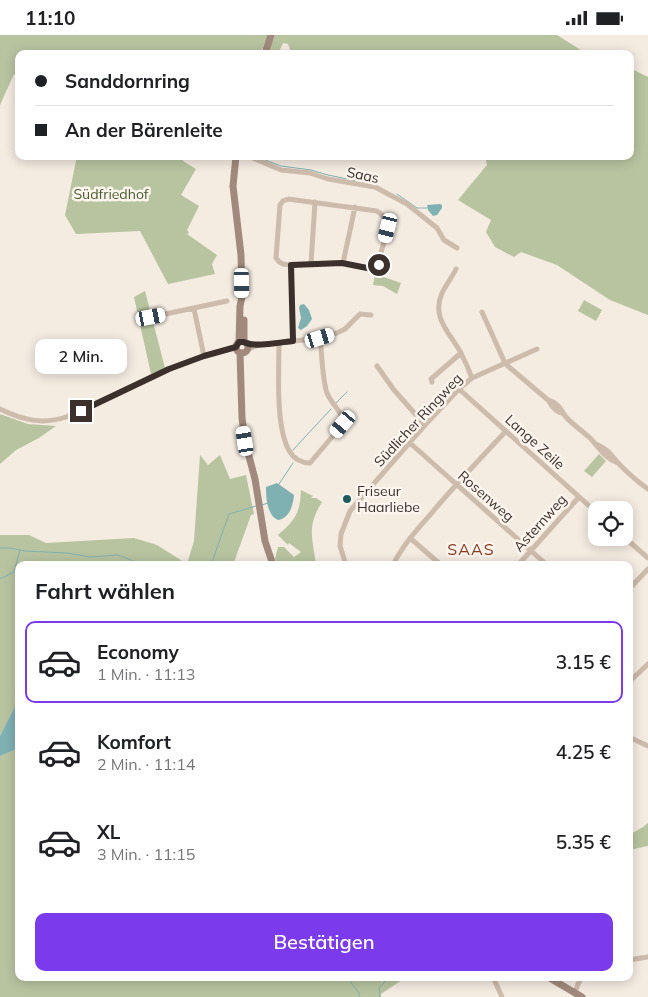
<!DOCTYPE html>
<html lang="de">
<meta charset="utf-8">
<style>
:root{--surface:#fff;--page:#f6f6f6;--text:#202124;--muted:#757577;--line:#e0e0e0;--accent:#7c3aed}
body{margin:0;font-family:Mulish,sans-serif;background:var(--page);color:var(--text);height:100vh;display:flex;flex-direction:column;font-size:19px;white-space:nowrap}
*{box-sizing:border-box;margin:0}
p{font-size:16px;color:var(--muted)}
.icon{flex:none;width:28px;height:28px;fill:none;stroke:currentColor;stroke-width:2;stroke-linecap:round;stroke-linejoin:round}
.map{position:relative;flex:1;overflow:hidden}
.details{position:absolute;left:15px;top:526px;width:618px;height:420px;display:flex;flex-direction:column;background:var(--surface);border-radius:10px;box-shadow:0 2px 12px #0003}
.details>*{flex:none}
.hud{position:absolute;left:15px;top:15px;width:619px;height:110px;border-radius:10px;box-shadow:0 2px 12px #0003;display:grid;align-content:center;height:110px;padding:0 20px;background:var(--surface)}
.controls{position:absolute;left:588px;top:466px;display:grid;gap:10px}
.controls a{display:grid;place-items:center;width:45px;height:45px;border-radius:10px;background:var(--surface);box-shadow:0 2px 12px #0003;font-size:25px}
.end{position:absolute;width:22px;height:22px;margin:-11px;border:6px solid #3b302b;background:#fff;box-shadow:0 0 0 2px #fff}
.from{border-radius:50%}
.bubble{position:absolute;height:35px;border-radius:10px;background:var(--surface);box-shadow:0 2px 12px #0003;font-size:16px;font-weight:600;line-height:35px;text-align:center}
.car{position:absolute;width:15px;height:30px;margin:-15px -8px;border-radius:6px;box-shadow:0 0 4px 1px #0007;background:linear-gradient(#fff 24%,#345 0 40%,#fff 0 76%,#345 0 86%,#fff 0)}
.hud b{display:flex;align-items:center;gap:18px;height:48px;font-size:19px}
.hud b+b{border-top:1px solid var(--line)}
.hud i{width:12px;height:12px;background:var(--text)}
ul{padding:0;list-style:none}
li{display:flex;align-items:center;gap:15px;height:82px;margin:0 10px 8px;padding:0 10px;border:2px solid transparent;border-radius:10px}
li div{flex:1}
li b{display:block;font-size:19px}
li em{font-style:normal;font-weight:600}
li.on{border-color:var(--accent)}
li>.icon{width:45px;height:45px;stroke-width:1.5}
h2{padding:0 20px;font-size:22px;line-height:60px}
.button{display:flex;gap:10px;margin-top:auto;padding:10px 20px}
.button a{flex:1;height:58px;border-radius:10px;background:var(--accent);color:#fff;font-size:20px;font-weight:600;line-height:58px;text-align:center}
.status{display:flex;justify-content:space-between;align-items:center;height:35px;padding:0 25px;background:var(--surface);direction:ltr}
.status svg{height:14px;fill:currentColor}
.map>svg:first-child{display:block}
.green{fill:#b8c4a0}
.water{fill:#7fb0b2}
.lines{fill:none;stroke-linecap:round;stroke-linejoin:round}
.stream{stroke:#7fb0b2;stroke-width:1}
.street{stroke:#cdbbac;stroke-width:5}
.secondary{stroke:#a18a7d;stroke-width:7}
.route{stroke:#3b302b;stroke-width:6}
.poi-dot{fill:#1f5a5e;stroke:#fbf5ee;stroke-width:2}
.labels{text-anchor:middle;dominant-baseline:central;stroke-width:5;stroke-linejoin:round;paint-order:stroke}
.street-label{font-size:14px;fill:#3b302b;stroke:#fbf5ee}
.park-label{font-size:14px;fill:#4a5a2e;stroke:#fbf5ee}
.poi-label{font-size:14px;fill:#3b302b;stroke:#fbf5ee;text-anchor:start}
.quarter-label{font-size:16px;letter-spacing:1px;fill:#8c3b22;stroke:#fbf5ee}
</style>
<div class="status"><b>11:10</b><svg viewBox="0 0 49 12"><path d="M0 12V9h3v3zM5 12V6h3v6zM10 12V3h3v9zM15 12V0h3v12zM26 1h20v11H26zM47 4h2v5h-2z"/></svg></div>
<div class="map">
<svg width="648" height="962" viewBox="0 0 648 962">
<rect width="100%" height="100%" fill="#f4ebe1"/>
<!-- green -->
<path class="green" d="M 0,0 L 557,0 L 587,19 L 289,19 L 290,13 L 288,9 L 283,8 L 278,19 L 269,19 L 271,10 L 262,14 L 261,19 L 19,19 L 19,44 L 14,39 L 0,70 Z
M 630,33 L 648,42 L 648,280 L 610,265 L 557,230 L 521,217 L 514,222 L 495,212 L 486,197 L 491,185 L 458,165 L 487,130 L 485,121 L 630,121 Z
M 77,121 L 185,121 L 183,126 L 196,134 L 181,160 L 199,171 L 187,195 L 189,198 L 187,199 L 217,220 L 212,229 L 215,239 L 168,249 L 140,196 L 76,199 L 65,180 Z
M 377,236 L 381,241 L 401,248 L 397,259 L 383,251 L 373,250 L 375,238 Z
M 145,256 L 165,333 L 151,339 L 134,262 Z
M 584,265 L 602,275 L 596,286 L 578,276 Z
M 0,379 L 28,389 L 56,391 L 39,403 L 16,415 L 0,429 Z
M 599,419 L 606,426 L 592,442 L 584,436 Z
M 200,420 L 208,430 L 220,420 L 230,444 L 246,440 L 254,479 L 251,480 L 233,530 L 19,530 L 19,663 L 0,701 L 0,500 L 29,500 L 46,508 L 134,503 L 157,510 L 187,529 L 194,506 Z
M 301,455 L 313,461 L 311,463 L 316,463 L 322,467 C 306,492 313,504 316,530 L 277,530 L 275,524 L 278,512 L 284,512 L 294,522 L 301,517 L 289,508 L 288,510 L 278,500 C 295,485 300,479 301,455 Z
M 19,713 L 19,942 L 405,943 L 381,959 L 381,962 L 0,962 L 0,721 Z
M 648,788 L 648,811 L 629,815 L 629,800 L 643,792 Z"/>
<!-- water -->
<path class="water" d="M 440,169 L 442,170 L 442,173 L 437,180 L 433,181 L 428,175 L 427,170 Z
M 304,269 L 309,275 L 312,284 L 307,291 L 301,295 L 298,293 L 301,283 L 299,273 L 300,270 Z
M 277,448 L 294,460 C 293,470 290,483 278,485 C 267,480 266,463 266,452 Z
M 19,663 L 19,713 L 0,721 L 0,701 Z"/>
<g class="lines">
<!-- stream -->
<path class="stream" d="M 255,121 L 281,131 L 311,135 L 328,140 L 372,149
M 397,159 L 417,173 L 421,173
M 422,173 L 427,173
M 336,368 L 347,357
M 293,415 L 331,374
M 279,449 L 293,428
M 262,470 L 268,468
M 0,513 L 10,513 L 25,516 L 67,518 L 90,522 L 118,520 L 144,530
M 211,530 L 229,479 L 256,471
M 0,544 L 14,537 L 20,515
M 347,942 L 359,958 L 360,962
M 380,962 L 379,953 L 390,942"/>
<!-- street -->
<path class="street" d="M 248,121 L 281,135 L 310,138 L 328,144 L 375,152 L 407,169 L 437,193 L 444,205 L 457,213
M 288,164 L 377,176 L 387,184 L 389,189 L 377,232 L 372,234 L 343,228 L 291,230 C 284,230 280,229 276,223 L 280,170 L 283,166 Z
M 343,228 L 355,172
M 311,229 L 315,167
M 291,230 L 293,306
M 456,234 C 452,242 446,250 442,258 C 431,283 450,298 461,318 C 465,326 469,335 472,343
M 194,274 L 204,321
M 482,277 L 505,328 L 509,332 L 548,365 C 558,368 560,373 565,381 C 572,389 581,395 589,402 C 599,412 604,423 618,428
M 145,287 L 151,282 L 227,266
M 279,308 C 279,336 275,394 290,417 C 294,424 302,428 310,428 L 343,389 C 343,375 329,368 326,355 C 322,338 322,320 320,303
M 247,309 L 259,310 L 320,303 L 337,298 L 345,294 L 360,279 L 371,280
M 248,314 L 259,310
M 377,331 L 394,355 L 425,390
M 432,347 L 431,344 L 461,318
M 459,354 L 596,477
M 549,366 C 552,373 556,377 564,379
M 0,374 C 23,385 42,390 66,382 L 169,334 L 204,321 L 236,312
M 410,408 L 547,530
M 596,409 C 611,416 610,420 620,430 C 629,439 638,447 648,454
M 624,502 L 648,523
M 410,503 L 441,530
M 346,530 L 340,511 L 341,499 L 350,476 L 425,390 L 459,354 L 472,343 L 537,314
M 393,530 C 402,511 416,496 430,480 C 454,451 480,424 506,396
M 518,530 L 579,462
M 629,554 L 648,534
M 629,647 L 648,629
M 629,702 L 648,711
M 629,925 L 648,922
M 493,942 L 502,962
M 575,958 L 578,949 L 582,942"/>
<!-- secondary -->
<path class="secondary" d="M 265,19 L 271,0
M 236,121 L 233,151 L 241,220 L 242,262 L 240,271 L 239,307
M 244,285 L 244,307
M236 312a6 6 0 1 1 12 0a6 6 0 1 1-12 0Z
M 240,318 L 242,383 L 245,406 L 255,444 L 265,506 L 273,530
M 548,942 L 582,962"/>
</g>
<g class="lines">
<!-- route -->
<path class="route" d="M 81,376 L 169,334 L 204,321 L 236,312 L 239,307 L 244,307 C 252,313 282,307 293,306 L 291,230 L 342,228 L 372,234 L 379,230"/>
</g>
<!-- markers -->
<circle class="poi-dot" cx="347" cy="464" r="5"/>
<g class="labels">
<!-- street labels -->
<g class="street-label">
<text transform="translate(363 140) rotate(12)">Saas</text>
<text transform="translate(418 385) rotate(-47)">Südlicher Ringweg</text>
<text transform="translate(535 407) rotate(42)">Lange Zeile</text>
<text transform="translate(486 461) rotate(41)">Rosenweg</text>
<text transform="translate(540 488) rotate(-48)">Asternweg</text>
</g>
<!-- park labels -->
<g class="park-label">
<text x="111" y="159">Südfriedhof</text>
</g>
<!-- poi labels -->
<g class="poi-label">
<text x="357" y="456">Friseur<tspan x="357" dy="16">Haarliebe</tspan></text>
</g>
<!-- quarter labels -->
<g class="quarter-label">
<text x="471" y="514">SAAS</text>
</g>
</g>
</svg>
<div class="controls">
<a><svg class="icon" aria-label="locate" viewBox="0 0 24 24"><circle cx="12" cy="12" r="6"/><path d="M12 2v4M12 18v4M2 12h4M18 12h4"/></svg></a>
</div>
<i class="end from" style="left:379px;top:230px"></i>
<i class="end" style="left:81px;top:376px"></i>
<div class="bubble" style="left:35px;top:304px;width:92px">2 Min.</div>
<i class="car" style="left:388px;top:193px;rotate:194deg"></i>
<i class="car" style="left:242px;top:248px;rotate:179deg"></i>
<i class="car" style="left:151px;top:282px;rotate:79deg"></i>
<i class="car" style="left:320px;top:303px;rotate:73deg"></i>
<i class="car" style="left:343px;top:389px;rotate:220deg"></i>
<i class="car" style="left:245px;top:406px;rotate:351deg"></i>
<div class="hud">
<b><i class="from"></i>Sanddornring</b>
<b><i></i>An der Bärenleite</b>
</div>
<section class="details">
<h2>Fahrt wählen</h2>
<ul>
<li class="on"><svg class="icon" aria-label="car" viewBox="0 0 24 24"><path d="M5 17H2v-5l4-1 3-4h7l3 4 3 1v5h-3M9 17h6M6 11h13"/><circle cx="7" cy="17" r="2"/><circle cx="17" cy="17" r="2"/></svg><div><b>Economy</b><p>1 Min. · 11:13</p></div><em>3.15 €</em></li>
<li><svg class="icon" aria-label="car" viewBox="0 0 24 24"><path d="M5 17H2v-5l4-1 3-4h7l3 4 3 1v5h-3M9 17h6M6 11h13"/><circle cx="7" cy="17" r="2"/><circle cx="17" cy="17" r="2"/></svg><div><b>Komfort</b><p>2 Min. · 11:14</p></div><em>4.25 €</em></li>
<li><svg class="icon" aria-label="car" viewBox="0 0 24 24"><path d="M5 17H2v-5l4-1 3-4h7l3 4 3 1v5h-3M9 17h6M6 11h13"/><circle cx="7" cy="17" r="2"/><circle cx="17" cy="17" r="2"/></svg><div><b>XL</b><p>3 Min. · 11:15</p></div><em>5.35 €</em></li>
</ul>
<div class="button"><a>Bestätigen</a></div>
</section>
</div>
